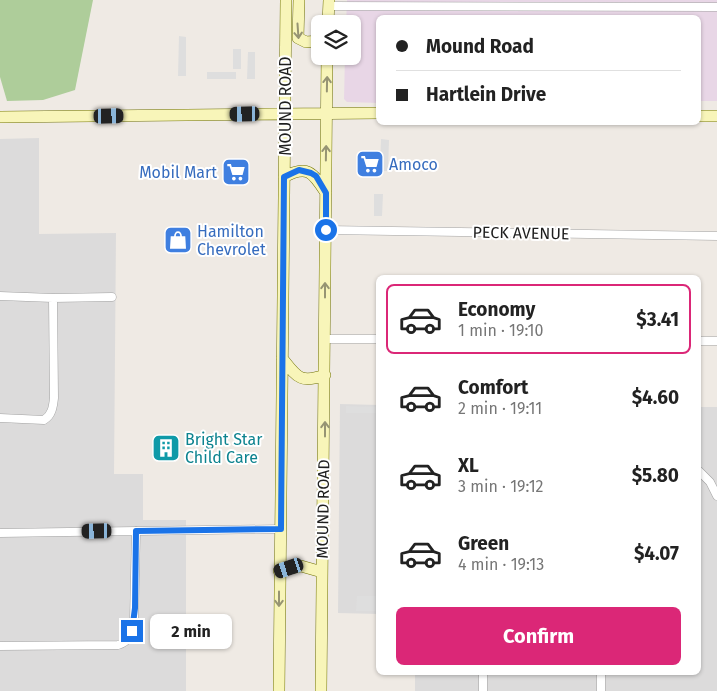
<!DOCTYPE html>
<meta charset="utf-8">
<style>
:root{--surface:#fff;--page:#f6f6f6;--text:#222;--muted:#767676;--line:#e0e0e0;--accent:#db2777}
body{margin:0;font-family:"Fira Sans",sans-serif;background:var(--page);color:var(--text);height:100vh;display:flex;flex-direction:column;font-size:19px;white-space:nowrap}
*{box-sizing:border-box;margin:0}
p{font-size:16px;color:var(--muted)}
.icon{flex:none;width:28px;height:28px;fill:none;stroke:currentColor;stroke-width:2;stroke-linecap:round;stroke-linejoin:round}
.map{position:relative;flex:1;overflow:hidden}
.details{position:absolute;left:376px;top:275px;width:325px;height:400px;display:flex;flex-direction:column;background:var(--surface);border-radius:8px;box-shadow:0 1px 4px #0004}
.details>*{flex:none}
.hud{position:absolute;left:376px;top:15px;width:325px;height:110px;border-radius:8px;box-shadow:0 1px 4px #0004;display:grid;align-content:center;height:110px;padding:0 20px;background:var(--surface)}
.tools{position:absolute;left:311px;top:15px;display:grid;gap:10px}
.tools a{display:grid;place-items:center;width:50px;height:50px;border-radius:8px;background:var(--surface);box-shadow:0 1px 4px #0004;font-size:25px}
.end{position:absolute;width:22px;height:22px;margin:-11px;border:6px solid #1a73e8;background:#fff;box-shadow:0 0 0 2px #fff}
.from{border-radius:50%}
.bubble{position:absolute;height:35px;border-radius:8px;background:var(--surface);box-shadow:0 1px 4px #0004;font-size:16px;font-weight:700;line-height:35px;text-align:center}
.car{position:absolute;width:15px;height:30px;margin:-15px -8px;border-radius:6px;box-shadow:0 0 4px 1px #0007;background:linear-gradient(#222 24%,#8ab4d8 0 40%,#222 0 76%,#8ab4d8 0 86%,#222 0)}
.hud b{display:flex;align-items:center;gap:18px;height:48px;font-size:19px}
.hud b+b{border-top:1px solid var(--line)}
.hud i{width:12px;height:12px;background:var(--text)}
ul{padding:9px 0 0;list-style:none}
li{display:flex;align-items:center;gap:15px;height:70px;margin:0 10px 8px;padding:0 10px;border:2px solid transparent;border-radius:8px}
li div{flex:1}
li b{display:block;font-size:19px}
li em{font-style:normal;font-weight:700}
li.current{border-color:var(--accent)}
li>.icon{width:45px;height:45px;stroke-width:1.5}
.primary-button{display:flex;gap:10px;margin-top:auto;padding:10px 20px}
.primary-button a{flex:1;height:58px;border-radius:8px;background:var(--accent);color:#fff;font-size:20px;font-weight:700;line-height:58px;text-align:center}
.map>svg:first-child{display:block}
.residential{fill:#dcdbdb}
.industrial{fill:#e8d6e6}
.forest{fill:#aecd9a}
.parking{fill:#dedede}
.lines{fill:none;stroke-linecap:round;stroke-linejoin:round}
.street-casing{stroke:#a2a2a2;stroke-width:9}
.secondary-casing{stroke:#717308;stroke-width:12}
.street{stroke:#fff;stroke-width:8}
.secondary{stroke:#f8f5b9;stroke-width:11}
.oneway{stroke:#969473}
.route{stroke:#1a73e8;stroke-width:6}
.labels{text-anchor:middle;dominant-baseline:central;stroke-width:4;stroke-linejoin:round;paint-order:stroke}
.street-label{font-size:16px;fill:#1e1e1e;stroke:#fff}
.shop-label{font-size:16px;fill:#366cbe;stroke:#fff;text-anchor:start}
.culture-label{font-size:16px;fill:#0d838f;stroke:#fff;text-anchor:start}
</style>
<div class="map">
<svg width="717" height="691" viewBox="0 0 717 691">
<rect width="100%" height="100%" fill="#efeae4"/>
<!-- residential -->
<path class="residential" d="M 39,138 L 39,234 L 116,233 L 114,474 L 143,474 L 143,520 L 186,520 L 186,691 L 0,691 L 0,139 Z
M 340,404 L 379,405 L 379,614 L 338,613 Z
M 699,407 L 717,407 L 717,691 L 415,691 L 415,673 L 699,672 Z"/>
<!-- industrial -->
<path class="industrial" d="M 347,0 L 717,0 L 717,101 L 699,101 L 699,18 L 379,18 L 379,103 L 347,102 L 344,99 L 345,56 L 352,56 L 352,24 L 346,24 Z"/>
<!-- forest -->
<path class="forest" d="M 0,0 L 93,0 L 75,90 L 43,100 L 7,101 L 0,77 Z"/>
<!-- parking -->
<path class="parking" d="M 179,36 L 186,37 L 186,76 L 178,76 Z
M 233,49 L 241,49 L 241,69 L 233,69 Z
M 248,52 L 255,52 L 255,79 L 247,79 Z
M 207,72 L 236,72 L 236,79 L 207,79 Z
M 381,139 L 389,140 L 388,171 L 380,171 Z
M 374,194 L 383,194 L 382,216 L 374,216 Z
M 346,406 L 379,407 L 379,413 L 346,413 Z
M 357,596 L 379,596 L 379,611 L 356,611 Z"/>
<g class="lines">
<defs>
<path id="street" d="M 329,6 L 717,7
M 326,230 L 717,236
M 0,296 L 53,298 L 112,297
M 325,339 L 379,339
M 699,341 L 717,341
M 0,418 L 44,420 C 52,415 53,407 54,398 L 53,298
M 699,471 L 710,482 L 717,496
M 0,533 L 281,529
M 0,646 L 118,645 C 130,642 132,632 134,621 L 136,531
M 483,691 L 483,672
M 601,691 L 601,672"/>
<path id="secondary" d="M 299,0 L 298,38 L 306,42 L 320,41
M 328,24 L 329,0
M 699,116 L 717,116
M 0,117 L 379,113
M 284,177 C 308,164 313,173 326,193
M 282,358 C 297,377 300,384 325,375
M 279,571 L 301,566 L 322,572
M 279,691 L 286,0
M 321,691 L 327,56"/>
</defs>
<!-- street casing -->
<use href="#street" class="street-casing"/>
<!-- secondary casing -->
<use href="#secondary" class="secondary-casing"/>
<!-- street -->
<use href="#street" class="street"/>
<!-- secondary -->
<use href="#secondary" class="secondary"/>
</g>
<!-- one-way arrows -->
<defs><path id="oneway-shaft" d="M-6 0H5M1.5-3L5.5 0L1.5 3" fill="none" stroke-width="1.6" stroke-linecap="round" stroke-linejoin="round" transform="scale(1.25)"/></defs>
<g class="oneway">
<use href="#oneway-shaft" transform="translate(298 31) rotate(86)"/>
<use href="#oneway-shaft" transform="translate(327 84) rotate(-89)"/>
<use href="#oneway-shaft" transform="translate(326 153) rotate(-89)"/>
<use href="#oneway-shaft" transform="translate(325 290) rotate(-90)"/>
<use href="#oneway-shaft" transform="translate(325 429) rotate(-90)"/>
<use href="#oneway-shaft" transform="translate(279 599) rotate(90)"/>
</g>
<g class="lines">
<!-- route -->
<path class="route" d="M 132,631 L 135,608 L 136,531 L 281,529 L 284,177 L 299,170 L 311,173 L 316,176 L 326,193 L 326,230"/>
</g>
<!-- icons -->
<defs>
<symbol id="supermarket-square" viewBox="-11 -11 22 22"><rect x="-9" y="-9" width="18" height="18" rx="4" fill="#3f7fe0" stroke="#fff"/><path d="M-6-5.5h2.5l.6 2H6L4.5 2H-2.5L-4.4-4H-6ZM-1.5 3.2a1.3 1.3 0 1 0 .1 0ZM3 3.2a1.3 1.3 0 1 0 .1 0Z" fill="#fff"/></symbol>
<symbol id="shop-square" viewBox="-11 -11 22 22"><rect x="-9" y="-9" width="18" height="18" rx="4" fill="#3f7fe0" stroke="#fff"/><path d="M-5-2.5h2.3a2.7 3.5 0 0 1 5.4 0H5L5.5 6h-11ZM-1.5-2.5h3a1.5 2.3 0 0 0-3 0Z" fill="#fff"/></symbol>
<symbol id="building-square" viewBox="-11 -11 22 22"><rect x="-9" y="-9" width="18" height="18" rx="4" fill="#0f9aa8" stroke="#fff"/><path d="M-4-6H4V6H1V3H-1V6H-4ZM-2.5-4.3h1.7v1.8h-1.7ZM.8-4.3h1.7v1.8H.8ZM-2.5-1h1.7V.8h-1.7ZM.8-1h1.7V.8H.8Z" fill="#fff"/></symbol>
</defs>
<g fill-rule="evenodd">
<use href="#supermarket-square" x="354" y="148" width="32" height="32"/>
<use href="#supermarket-square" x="220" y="156" width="32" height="32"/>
<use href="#shop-square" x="162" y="224" width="32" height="32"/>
<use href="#building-square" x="150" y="432" width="32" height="32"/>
</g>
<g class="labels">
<!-- street labels -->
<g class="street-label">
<text transform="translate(285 106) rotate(-90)">MOUND ROAD</text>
<text transform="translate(521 233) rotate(1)">PECK AVENUE</text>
<text transform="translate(323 509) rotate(-89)">MOUND ROAD</text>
</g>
<!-- shop labels -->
<g class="shop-label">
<text x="389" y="164">Amoco</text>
<text x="217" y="172" text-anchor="end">Mobil Mart</text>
<text x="197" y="231">Hamilton<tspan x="197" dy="18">Chevrolet</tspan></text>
</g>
<!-- culture labels -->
<g class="culture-label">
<text x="185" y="439">Bright Star<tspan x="185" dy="18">Child Care</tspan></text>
</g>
</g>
</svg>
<div class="tools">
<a><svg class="icon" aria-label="layers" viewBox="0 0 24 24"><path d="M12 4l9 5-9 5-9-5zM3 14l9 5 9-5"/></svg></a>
</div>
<i class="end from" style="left:326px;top:230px"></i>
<i class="end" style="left:132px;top:631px"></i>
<div class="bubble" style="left:150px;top:614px;width:82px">2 min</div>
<i class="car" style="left:245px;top:114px;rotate:269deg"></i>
<i class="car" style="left:109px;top:116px;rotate:89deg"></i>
<i class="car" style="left:97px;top:531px;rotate:269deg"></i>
<i class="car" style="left:289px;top:568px;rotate:252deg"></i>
<div class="hud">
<b><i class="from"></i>Mound Road</b>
<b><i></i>Hartlein Drive</b>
</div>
<section class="details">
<ul>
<li class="current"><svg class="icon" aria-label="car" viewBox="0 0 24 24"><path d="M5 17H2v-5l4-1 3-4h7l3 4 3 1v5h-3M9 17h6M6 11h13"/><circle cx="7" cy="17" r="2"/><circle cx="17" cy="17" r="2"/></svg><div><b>Economy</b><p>1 min · 19:10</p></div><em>$3.41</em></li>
<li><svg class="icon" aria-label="car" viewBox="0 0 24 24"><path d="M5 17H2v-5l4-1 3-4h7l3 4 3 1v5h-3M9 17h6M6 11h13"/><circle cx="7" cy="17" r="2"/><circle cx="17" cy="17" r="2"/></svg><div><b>Comfort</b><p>2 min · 19:11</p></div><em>$4.60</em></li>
<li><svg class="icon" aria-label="car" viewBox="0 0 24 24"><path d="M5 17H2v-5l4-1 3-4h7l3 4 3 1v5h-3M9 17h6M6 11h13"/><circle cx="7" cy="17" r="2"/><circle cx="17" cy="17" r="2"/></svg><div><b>XL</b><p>3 min · 19:12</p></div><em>$5.80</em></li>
<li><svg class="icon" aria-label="car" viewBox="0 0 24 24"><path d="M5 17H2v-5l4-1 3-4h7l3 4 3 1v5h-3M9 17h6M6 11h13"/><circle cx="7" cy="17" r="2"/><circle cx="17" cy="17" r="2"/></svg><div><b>Green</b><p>4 min · 19:13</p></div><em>$4.07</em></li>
</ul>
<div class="primary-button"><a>Confirm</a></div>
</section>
</div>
